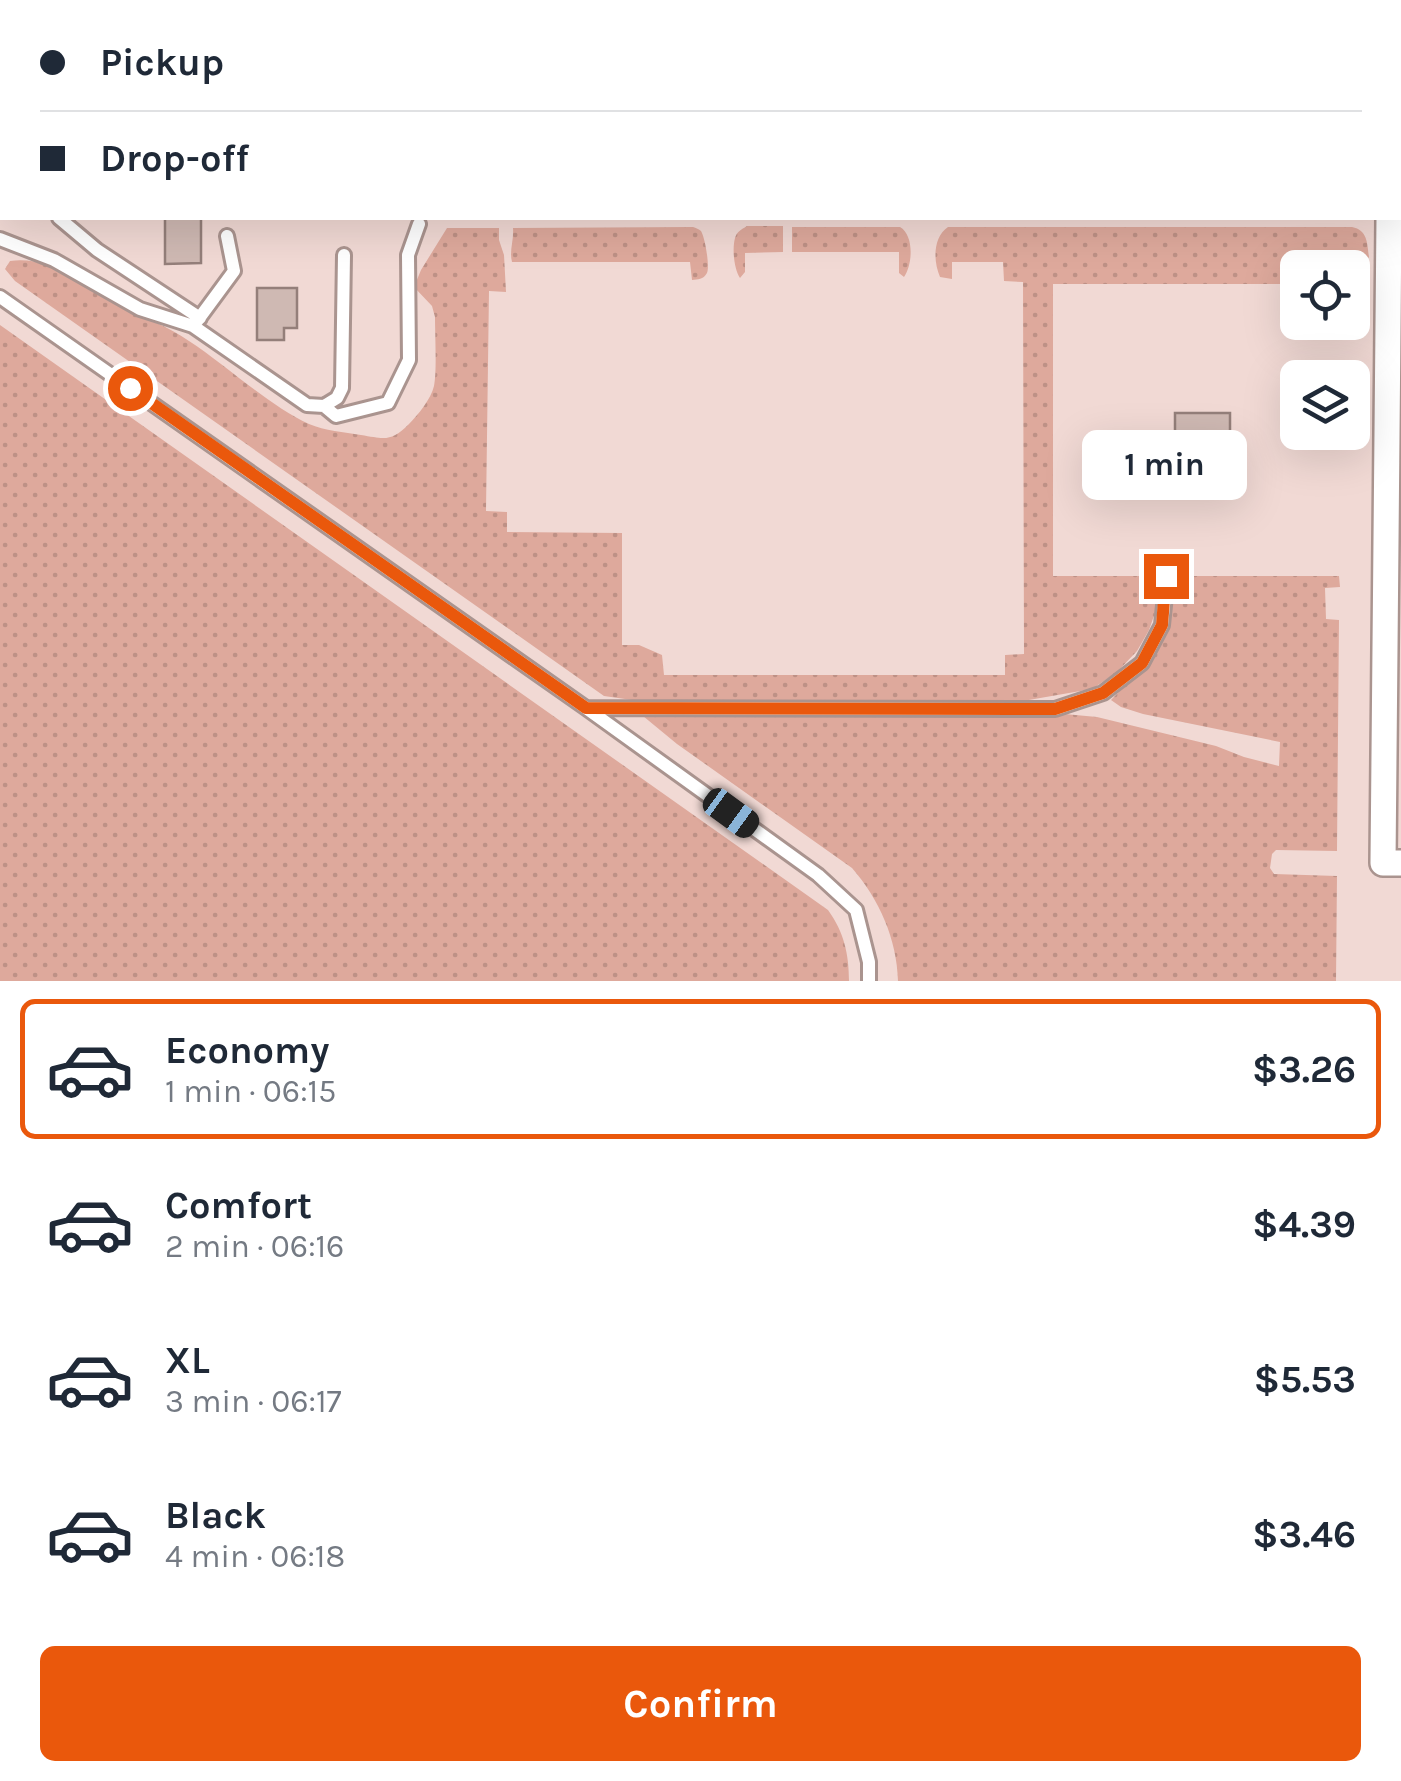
<!DOCTYPE html>
<meta charset="utf-8">
<style>
:root{--surface:#fff;--page:#f2f2f3;--text:#1f2937;--muted:#747a83;--line:#e0e1e3;--accent:#ea580c}
body{margin:0;font-family:Karla,sans-serif;background:var(--page);color:var(--text);height:100vh;display:flex;flex-direction:column;font-size:38px;white-space:nowrap}
*{box-sizing:border-box;margin:0}
p{font-size:32px;color:var(--muted)}
.icon{flex:none;width:55px;height:55px;fill:none;stroke:currentColor;stroke-width:2;stroke-linecap:round;stroke-linejoin:round}
.map{position:relative;height:981px;overflow:hidden}
.sheet{display:flex;flex-direction:column;background:var(--surface);flex:1}
.sheet>*{flex:none}
.guide{position:absolute;left:0px;top:0px;width:1402px;height:220px;box-shadow:0 10px 40px #0002;display:grid;align-content:center;height:220px;padding:0 40px;background:var(--surface)}
.controls{position:absolute;left:1280px;top:250px;display:grid;gap:20px}
.controls a{display:grid;place-items:center;width:90px;height:90px;border-radius:15px;background:var(--surface);box-shadow:0 10px 40px #0002;font-size:50px}
.end{position:absolute;width:45px;height:45px;margin:-22px;border:12px solid #ea580c;background:#fff;box-shadow:0 0 0 5px #fff}
.from{border-radius:50%}
.bubble{position:absolute;height:70px;border-radius:15px;background:var(--surface);box-shadow:0 10px 40px #0002;font-size:32px;font-weight:700;line-height:70px;text-align:center}
.car{position:absolute;width:30px;height:60px;margin:-30px -15px;border-radius:12px;box-shadow:0 0 8px 2px #0007;background:linear-gradient(#222 24%,#8ab4d8 0 40%,#222 0 76%,#8ab4d8 0 86%,#222 0)}
.guide b{display:flex;align-items:center;gap:35px;height:95px;font-size:38px}
.guide b+b{border-top:2px solid var(--line)}
.guide i{width:25px;height:25px;background:var(--text)}
ul{padding:18px 0 0;list-style:none}
li{display:flex;align-items:center;gap:30px;height:140px;margin:0 20px 15px;padding:0 20px;border:5px solid transparent;border-radius:15px}
li div{flex:1}
li b{display:block;font-size:38px}
li em{font-style:normal;font-weight:700}
li.on{border-color:var(--accent)}
li>.icon{width:90px;height:90px;stroke-width:1.5}
.primary-button{display:flex;gap:20px;margin-top:auto;padding:20px 40px}
.primary-button a{flex:1;height:115px;border-radius:15px;background:var(--accent);color:#fff;font-size:40px;font-weight:700;line-height:115px;text-align:center}
.map>svg:first-child{display:block}
.green{fill:url(#green-dots)}
.building{fill:#cfb9b3;stroke:#947f7a;stroke-width:2.5}
.lines{fill:none;stroke-linecap:round;stroke-linejoin:round}
.lane-casing{stroke:#aa948f;stroke-width:18}
.street-casing{stroke:#aa948f;stroke-width:30}
.lane{stroke:#fff;stroke-width:12}
.street{stroke:#fff;stroke-width:25}
.route{stroke:#ea580c;stroke-width:12}
</style>
<div class="map">
<svg width="1401" height="981" viewBox="0 0 1401 981">
<defs>
<pattern id="green-dots" width="8" height="8" patternUnits="userSpaceOnUse" patternTransform="scale(2.5)"><rect width="8" height="8" fill="#dea99c"/><path d="M2 2h.1M6 6h.1" fill="none" stroke="#be9186" stroke-width="1.8" stroke-linecap="round"/></pattern>
</defs>
<rect width="100%" height="100%" fill="#f1d9d4"/>
<!-- green -->
<path class="green" d="M 747,226 L 783,226 L 783,252 L 745,253 L 745,272 L 740,278 C 734,269 732,249 735,238 C 737,231 741,230 747,226 Z
M 693,227 C 696,228 699,229 701,231 C 705,237 710,267 707,273 C 703,280 698,279 692,280 L 690,262 L 512,262 C 509,251 514,241 513,228 Z
M 792,227 L 900,227 C 914,235 913,264 904,277 L 899,273 L 899,252 L 792,252 Z
M 948,227 L 1352,227 C 1368,230 1367,244 1369,257 L 1359,270 L 1353,271 L 1352,268 L 1298,268 L 1297,284 L 1053,284 L 1053,576 L 1159,576 L 1157,607 L 1149,630 L 1137,651 L 1117,672 L 1092,689 L 1023,701 L 639,701 L 604,696 L 15,281 L 5,269 L 10,261 C 52,255 86,288 121,306 C 144,318 168,326 189,341 C 226,365 269,406 309,424 C 325,431 344,432 361,435 C 385,439 391,442 409,424 C 418,415 431,399 434,386 C 437,371 435,334 435,317 L 432,306 L 414,287 L 421,270 L 447,228 L 499,228 L 499,240 L 504,255 L 506,292 L 489,291 L 486,511 L 507,512 L 507,532 L 622,533 L 622,645 L 639,645 L 662,655 L 664,675 L 1005,675 L 1005,655 L 1024,654 L 1023,282 L 1004,281 L 1003,262 L 952,262 L 952,279 L 940,277 C 933,261 933,237 948,227 Z
M 0,325 L 828,910 C 844,932 849,954 849,981 L 0,981 Z
M 1175,576 L 1339,576 L 1340,587 L 1325,588 L 1326,619 L 1339,620 L 1337,851 L 1276,850 L 1272,854 L 1270,868 L 1274,874 L 1337,876 L 1336,981 L 898,981 C 897,939 879,899 852,868 L 677,744 L 643,716 L 652,712 L 1043,712 L 1097,717 L 1216,746 L 1244,757 L 1279,766 L 1280,742 L 1143,714 L 1121,707 L 1111,700 L 1133,677 L 1167,624 Z"/>
<!-- building -->
<path class="building" d="M 495,0 L 840,0 L 838,2 L 498,2 Z
M 1155,0 L 1336,0 L 1336,2 L 1142,2 Z
M 165,218 L 201,218 L 201,263 L 165,264 Z
M 257,288 L 297,288 L 297,328 L 284,328 L 284,340 L 257,340 Z
M 1175,413 L 1230,413 L 1230,447 L 1175,447 Z"/>
<g class="lines">
<defs>
<path id="lane" d="M 991,0 L 994,2
M 917,2 L 920,0
M 0,15 L 2,19
M 0,101 L 2,98
M 0,194 L 2,194
M 59,218 L 97,250 L 200,318
M 0,239 L 54,260 L 140,309 L 193,326 L 307,405 L 324,406 L 337,398 L 342,388 L 344,255
M 0,297 L 586,708 L 818,875 L 856,910 L 869,962 L 869,981
M 195,324 L 234,271 L 227,236
M 324,406 L 336,416 L 388,403 L 409,360 L 408,255 L 419,224
M 586,708 L 1055,709 L 1103,693 L 1142,663 L 1162,625 L 1167,576"/>
<path id="street" d="M 1391,0 L 1391,2
M 1400,91 L 1401,91
M 1389,218 L 1383,863 L 1401,863"/>
</defs>
<!-- lane casing -->
<use href="#lane" class="lane-casing"/>
<!-- street casing -->
<use href="#street" class="street-casing"/>
<!-- lane -->
<use href="#lane" class="lane"/>
<!-- street -->
<use href="#street" class="street"/>
</g>
<g class="lines">
<!-- route -->
<path class="route" d="M 130,388 L 586,708 L 1055,709 L 1103,693 L 1142,663 L 1162,625 L 1166,576"/>
</g>
</svg>
<div class="controls">
<a><svg class="icon" aria-label="locate" viewBox="0 0 24 24"><circle cx="12" cy="12" r="6"/><path d="M12 2v4M12 18v4M2 12h4M18 12h4"/></svg></a>
<a><svg class="icon" aria-label="layers" viewBox="0 0 24 24"><path d="M12 4l9 5-9 5-9-5zM3 14l9 5 9-5"/></svg></a>
</div>
<i class="end from" style="left:130px;top:388px"></i>
<i class="end" style="left:1166px;top:576px"></i>
<div class="bubble" style="left:1082px;top:430px;width:165px">1 min</div>
<i class="car" style="left:731px;top:813px;rotate:126deg"></i>
<div class="guide">
<b><i class="from"></i>Pickup</b>
<b><i></i>Drop-off</b>
</div>
</div>
<section class="sheet">
<ul>
<li class="on"><svg class="icon" aria-label="car" viewBox="0 0 24 24"><path d="M5 17H2v-5l4-1 3-4h7l3 4 3 1v5h-3M9 17h6M6 11h13"/><circle cx="7" cy="17" r="2"/><circle cx="17" cy="17" r="2"/></svg><div><b>Economy</b><p>1 min · 06:15</p></div><em>$3.26</em></li>
<li><svg class="icon" aria-label="car" viewBox="0 0 24 24"><path d="M5 17H2v-5l4-1 3-4h7l3 4 3 1v5h-3M9 17h6M6 11h13"/><circle cx="7" cy="17" r="2"/><circle cx="17" cy="17" r="2"/></svg><div><b>Comfort</b><p>2 min · 06:16</p></div><em>$4.39</em></li>
<li><svg class="icon" aria-label="car" viewBox="0 0 24 24"><path d="M5 17H2v-5l4-1 3-4h7l3 4 3 1v5h-3M9 17h6M6 11h13"/><circle cx="7" cy="17" r="2"/><circle cx="17" cy="17" r="2"/></svg><div><b>XL</b><p>3 min · 06:17</p></div><em>$5.53</em></li>
<li><svg class="icon" aria-label="car" viewBox="0 0 24 24"><path d="M5 17H2v-5l4-1 3-4h7l3 4 3 1v5h-3M9 17h6M6 11h13"/><circle cx="7" cy="17" r="2"/><circle cx="17" cy="17" r="2"/></svg><div><b>Black</b><p>4 min · 06:18</p></div><em>$3.46</em></li>
</ul>
<div class="primary-button"><a>Confirm</a></div>
</section>
